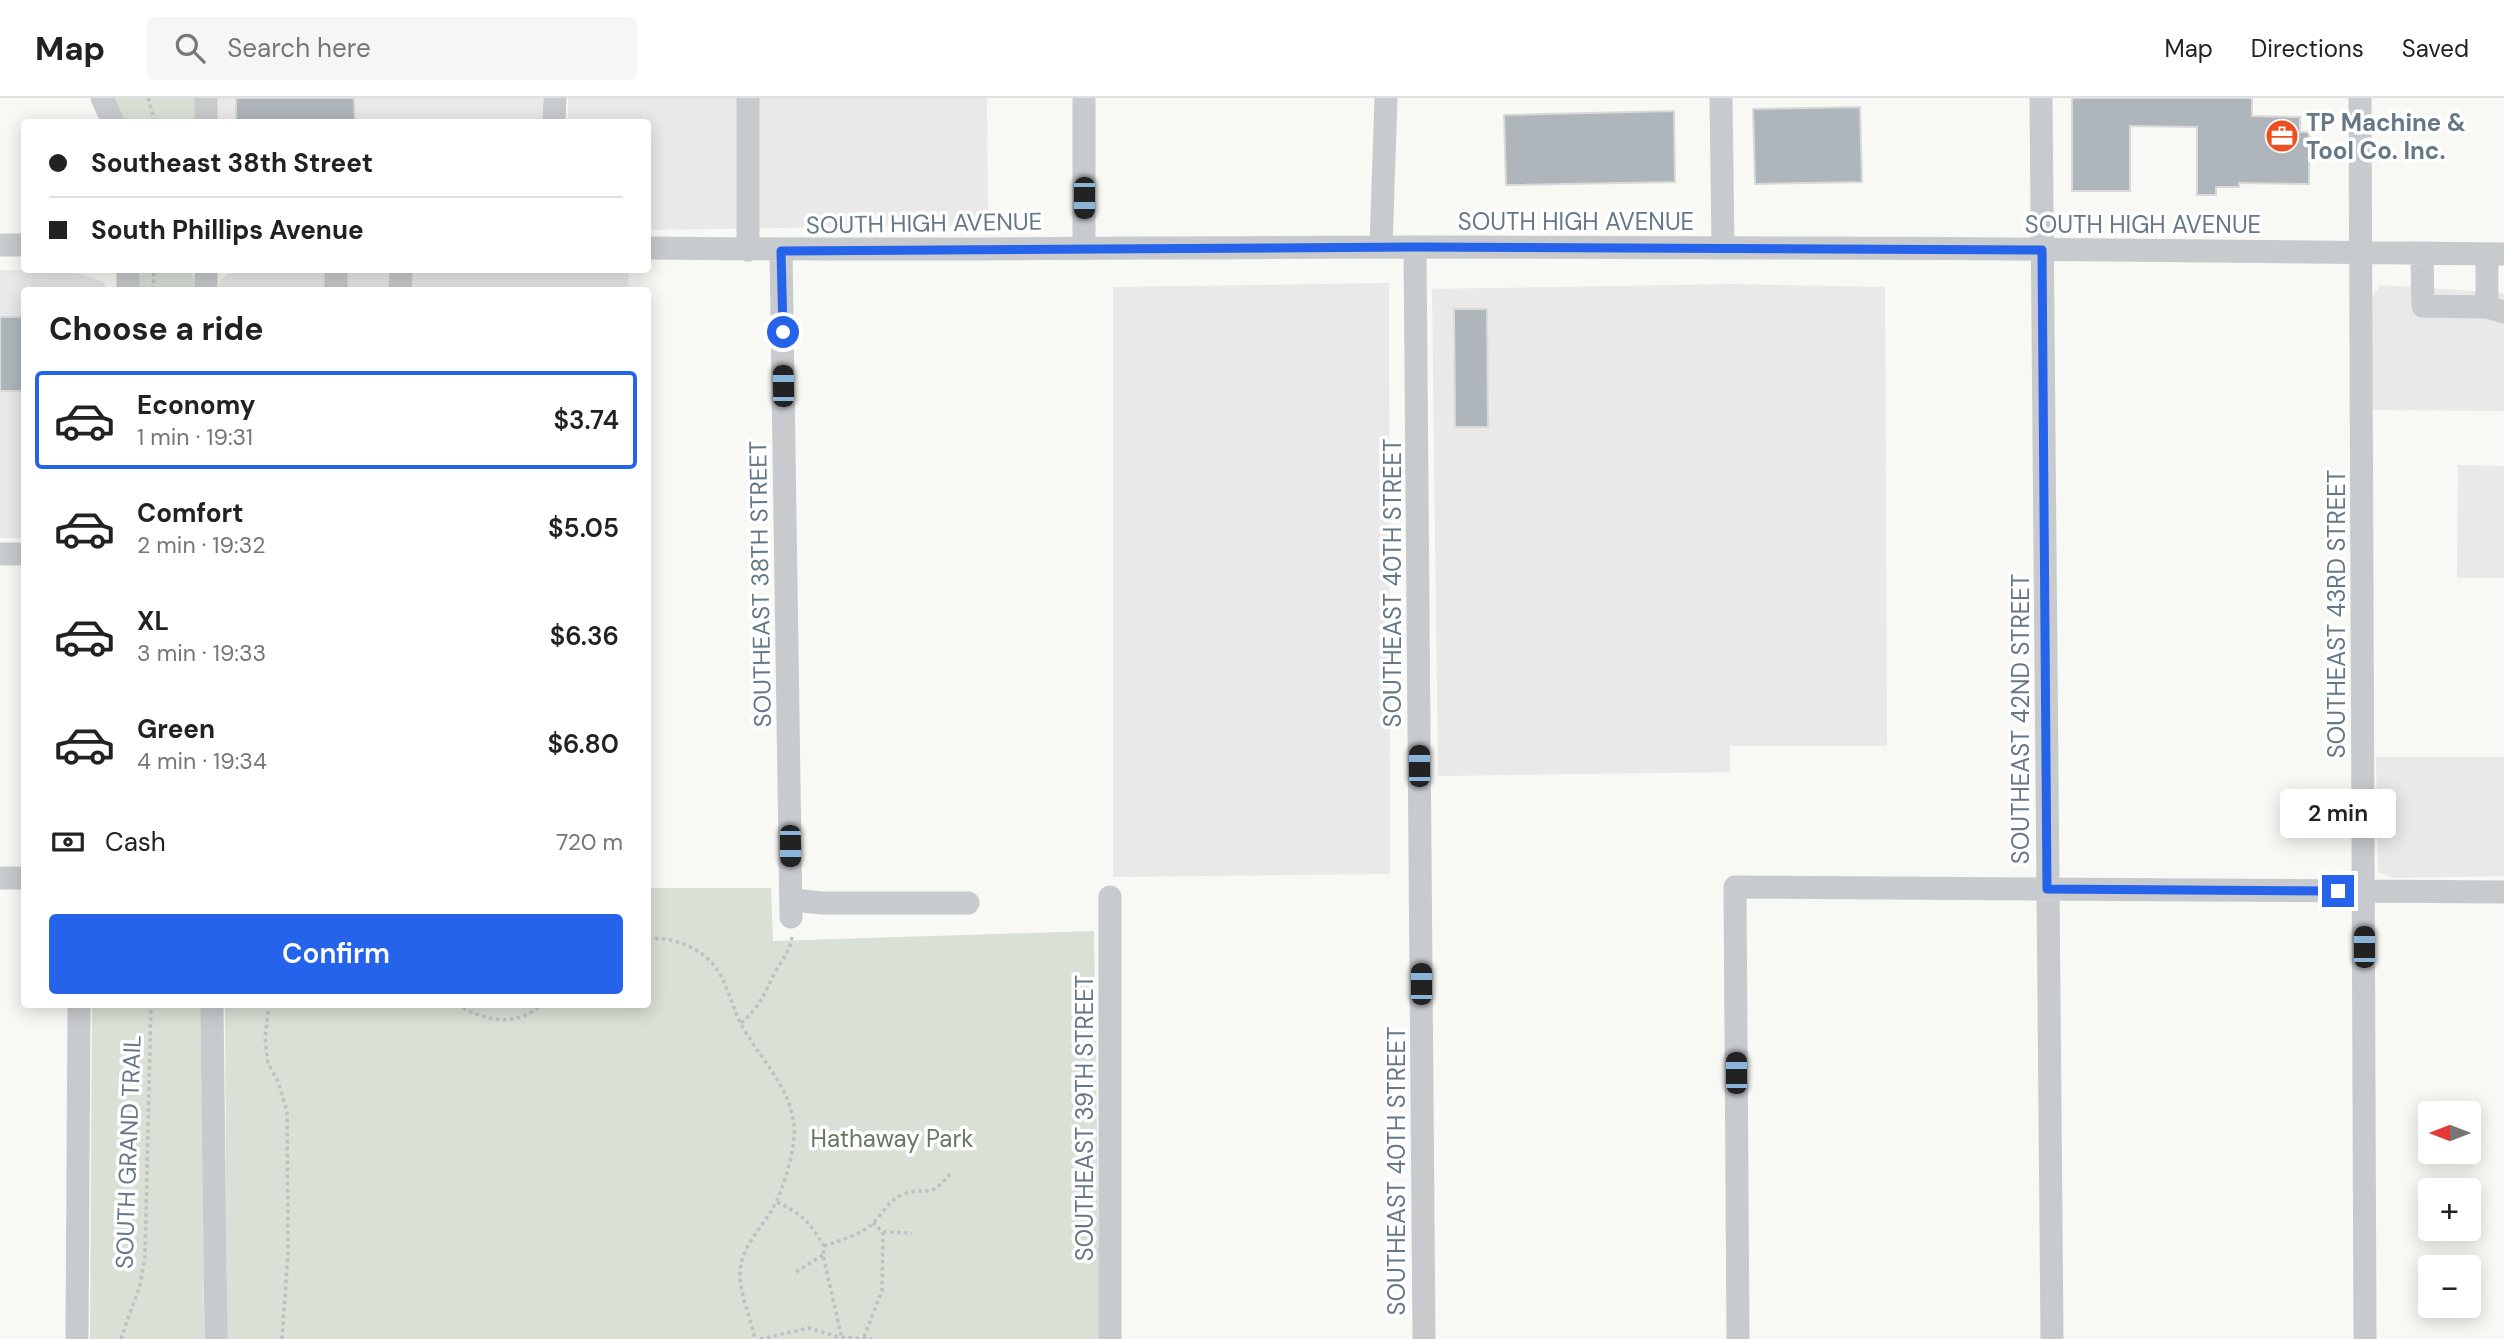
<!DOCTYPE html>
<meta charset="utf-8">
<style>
:root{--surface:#fff;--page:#f6f6f6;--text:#222;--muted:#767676;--line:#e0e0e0;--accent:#2563eb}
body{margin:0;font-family:"DM Sans",sans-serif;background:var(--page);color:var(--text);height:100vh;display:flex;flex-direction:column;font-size:26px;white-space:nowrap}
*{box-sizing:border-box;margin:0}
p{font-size:23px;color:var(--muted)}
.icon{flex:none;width:38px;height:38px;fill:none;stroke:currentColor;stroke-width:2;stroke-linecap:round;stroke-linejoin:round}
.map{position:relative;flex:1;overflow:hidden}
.side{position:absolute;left:21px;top:189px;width:630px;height:721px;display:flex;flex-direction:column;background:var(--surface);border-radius:7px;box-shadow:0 4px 18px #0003}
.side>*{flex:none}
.guide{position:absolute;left:21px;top:21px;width:630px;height:154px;border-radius:7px;box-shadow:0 4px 18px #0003;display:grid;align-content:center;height:154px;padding:0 28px;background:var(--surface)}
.needle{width:46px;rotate:270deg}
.controls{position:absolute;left:2418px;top:1003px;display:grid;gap:14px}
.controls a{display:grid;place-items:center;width:63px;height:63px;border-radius:7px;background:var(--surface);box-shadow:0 4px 18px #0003;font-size:35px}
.end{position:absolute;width:32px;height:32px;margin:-16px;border:9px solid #2563eb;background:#fff;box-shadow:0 0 0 4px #fff}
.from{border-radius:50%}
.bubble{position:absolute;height:49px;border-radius:7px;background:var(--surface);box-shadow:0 4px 18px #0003;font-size:23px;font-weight:600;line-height:49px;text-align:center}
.car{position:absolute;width:21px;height:42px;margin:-21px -10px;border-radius:9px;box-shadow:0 0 5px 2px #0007;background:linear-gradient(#222 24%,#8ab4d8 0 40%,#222 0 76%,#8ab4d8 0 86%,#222 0)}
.guide b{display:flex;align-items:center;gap:24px;height:66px;font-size:26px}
.guide b+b{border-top:2px solid var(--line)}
.guide i{width:18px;height:18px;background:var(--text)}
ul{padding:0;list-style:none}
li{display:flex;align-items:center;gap:21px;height:98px;margin:0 14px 10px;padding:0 14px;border:4px solid transparent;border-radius:7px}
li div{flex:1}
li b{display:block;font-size:26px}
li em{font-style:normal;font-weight:600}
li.on{border-color:var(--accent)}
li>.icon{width:63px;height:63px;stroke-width:1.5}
h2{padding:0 28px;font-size:32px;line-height:84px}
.pay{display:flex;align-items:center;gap:18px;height:77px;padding:0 28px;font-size:26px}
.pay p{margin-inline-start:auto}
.primary-button{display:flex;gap:14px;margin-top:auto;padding:14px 28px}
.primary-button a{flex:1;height:80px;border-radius:7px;background:var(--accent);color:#fff;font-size:28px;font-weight:600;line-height:80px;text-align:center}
header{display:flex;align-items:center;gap:42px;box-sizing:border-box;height:98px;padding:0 35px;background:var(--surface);border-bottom:2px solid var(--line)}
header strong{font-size:33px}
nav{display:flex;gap:38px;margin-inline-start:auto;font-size:24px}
.search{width:490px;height:63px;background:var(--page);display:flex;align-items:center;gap:18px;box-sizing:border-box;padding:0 24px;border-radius:7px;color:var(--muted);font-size:26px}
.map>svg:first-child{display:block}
.built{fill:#e8e9e8}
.green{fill:#d9e0d5}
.building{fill:#aeb6bc;stroke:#d9d9d7;stroke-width:2}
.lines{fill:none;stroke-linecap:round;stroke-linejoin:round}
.path{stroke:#bec1c3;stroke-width:3.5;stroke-dasharray:3.5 3.5;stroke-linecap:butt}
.minor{stroke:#c7cbce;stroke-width:23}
.route{stroke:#2563eb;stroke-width:9}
.labels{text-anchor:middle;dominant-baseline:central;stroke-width:7;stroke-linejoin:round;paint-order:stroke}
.poi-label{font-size:24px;font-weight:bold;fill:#657887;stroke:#fff;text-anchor:start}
.street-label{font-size:24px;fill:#657887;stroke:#fff}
.park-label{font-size:24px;fill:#657960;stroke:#fff}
</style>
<header>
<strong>Map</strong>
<div class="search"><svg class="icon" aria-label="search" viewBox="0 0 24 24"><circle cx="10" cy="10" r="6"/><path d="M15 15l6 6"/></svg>Search here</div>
<nav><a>Map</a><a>Directions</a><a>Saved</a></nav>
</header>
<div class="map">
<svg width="2504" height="1241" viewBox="0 0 2504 1241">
<rect width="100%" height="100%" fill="#f8f8f4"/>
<!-- built -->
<path class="built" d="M 217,0 L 543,0 L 543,24 L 217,24 Z
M 568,0 L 987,0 L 988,127 L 648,132 L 648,24 L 568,24 Z
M 0,172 L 67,172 L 104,184 L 107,192 L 24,192 L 24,440 L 0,440 Z
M 233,172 L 378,172 L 629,174 L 628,192 L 219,192 L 219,183 Z
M 1389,185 L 1390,776 L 1113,779 L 1113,189 Z
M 1729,186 L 1885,189 L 1887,648 L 1730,648 L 1730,674 L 1438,678 L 1432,191 Z
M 2380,187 L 2504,195 L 2504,313 L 2373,312 L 2371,200 Z
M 2458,367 L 2504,368 L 2504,480 L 2457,480 Z
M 2376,659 L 2504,659 L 2504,778 L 2394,780 L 2378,774 Z"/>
<!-- green -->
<path class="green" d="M 113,0 L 195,0 L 195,24 L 122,24 Z
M 169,172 L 192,175 L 196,192 L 136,192 L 138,178 L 146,173 Z
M 648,790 L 771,790 L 773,843 L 1094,833 L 1100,1241 L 227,1241 L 225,907 L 648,906 Z
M 92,907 L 202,907 L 204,1241 L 90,1241 Z"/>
<!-- building -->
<path class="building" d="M 236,0 L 354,0 L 355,22 L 236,24 Z
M 2072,0 L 2252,0 L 2252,18 L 2300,19 L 2300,34 L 2309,34 L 2309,86 L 2239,85 L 2239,89 L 2216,89 L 2216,97 L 2197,97 L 2197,29 L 2130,28 L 2130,93 L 2072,93 Z
M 1860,9 L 1862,84 L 1755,86 L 1753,11 Z
M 1674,13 L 1675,84 L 1506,87 L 1504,17 Z
M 1454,211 L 1487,211 L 1488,329 L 1455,329 Z
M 0,219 L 24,219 L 24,293 L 0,293 Z"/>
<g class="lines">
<!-- path -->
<path class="path" d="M 148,0 L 155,24
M 153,192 L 154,172
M 648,841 C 667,838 693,847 707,860 C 727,878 729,903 741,926 C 760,962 798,996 794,1040 C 792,1060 785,1084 777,1102 C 765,1128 739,1148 740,1178 C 741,1199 751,1221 755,1241
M 269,906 L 265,940 L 268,965 L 278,984 L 287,1013 L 288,1155 L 282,1241
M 457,906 C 482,923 519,930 541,906
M 741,925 C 760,909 764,896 775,874 C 782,862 790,853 792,839
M 777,1104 C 803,1117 808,1122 824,1148 L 823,1157 L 842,1241
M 883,1134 L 912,1135
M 824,1148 C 841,1142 861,1137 874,1124 C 883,1115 889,1102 902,1097 C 926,1086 928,1104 950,1076
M 796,1174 L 823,1157
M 864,1239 L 882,1193 L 883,1134 L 873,1125
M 121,1241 L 140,1187 L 145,1158 L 151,906
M 760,1241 L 809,1230 L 838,1239 L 872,1241"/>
<!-- minor -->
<path class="minor" d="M 102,0 L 113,24
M 206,0 L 206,24
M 1721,0 L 1723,149
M 2041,0 L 2052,1241
M 2360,0 L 2365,1241
M 554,24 L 555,0
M 0,147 L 24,147
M 1084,149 L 1084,0
M 1381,149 L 1386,0
M 1415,149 L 1424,1241
M 648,150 C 906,153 1164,149 1422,149 C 1783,148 2143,152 2504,156
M 748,152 L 748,0
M 781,153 L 791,819
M 2422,155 L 2423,208 L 2487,209
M 2487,156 L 2487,209 L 2504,214
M 128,172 L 128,192
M 336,172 L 336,192
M 206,192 L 206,172
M 400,192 L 401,172
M 0,456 L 24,456
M 0,780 L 24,780
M 1110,799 L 1110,1241
M 791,802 L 822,805 L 968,805
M 212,906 L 216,1241
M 77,1241 L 79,906
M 1738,1241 L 1735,789 L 2504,794"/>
</g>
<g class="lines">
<!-- route -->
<path class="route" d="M 783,234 L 781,153 L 1415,149 L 2042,152 L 2047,791 L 2338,793"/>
</g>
<!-- icons -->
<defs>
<symbol id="office-disc" viewBox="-11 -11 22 22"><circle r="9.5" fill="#ee4f1e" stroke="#fff"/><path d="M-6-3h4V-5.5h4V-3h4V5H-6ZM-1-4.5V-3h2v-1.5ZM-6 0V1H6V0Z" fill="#fff"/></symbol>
</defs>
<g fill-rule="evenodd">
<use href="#office-disc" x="2263" y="19" width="38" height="38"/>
</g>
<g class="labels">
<!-- poi labels -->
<g class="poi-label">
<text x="2306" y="24">TP Machine &amp;<tspan x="2306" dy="28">Tool Co. Inc.</tspan></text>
</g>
<!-- street labels -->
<g class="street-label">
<text x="1576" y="123">SOUTH HIGH AVENUE</text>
<text transform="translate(924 125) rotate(-1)">SOUTH HIGH AVENUE</text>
<text x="2143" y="126">SOUTH HIGH AVENUE</text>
<text transform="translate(1392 485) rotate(-90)">SOUTHEAST 40TH STREET</text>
<text transform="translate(760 486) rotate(-91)">SOUTHEAST 38TH STREET</text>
<text transform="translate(2336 516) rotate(-90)">SOUTHEAST 43RD STREET</text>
<text transform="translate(2020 621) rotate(-90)">SOUTHEAST 42ND STREET</text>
<text transform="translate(1084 1020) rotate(-90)">SOUTHEAST 39TH STREET</text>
<text transform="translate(128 1054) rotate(-88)">SOUTH GRAND TRAIL</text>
<text transform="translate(1396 1073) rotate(-90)">SOUTHEAST 40TH STREET</text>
</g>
<!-- park labels -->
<g class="park-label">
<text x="892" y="1040">Hathaway Park</text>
</g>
</g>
</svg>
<div class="controls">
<a><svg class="needle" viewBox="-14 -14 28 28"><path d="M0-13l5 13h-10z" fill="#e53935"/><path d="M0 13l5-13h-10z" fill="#767676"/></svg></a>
<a>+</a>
<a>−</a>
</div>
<i class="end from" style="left:783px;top:234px"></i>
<i class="end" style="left:2338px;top:793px"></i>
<div class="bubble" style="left:2280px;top:691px;width:116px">2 min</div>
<i class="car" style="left:1084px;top:100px;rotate:180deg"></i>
<i class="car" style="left:783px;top:288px;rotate:359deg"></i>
<i class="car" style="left:1419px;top:668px;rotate:0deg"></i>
<i class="car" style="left:790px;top:748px;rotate:179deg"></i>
<i class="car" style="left:2364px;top:849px;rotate:0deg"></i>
<i class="car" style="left:1421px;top:886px;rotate:0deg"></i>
<i class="car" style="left:1736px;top:975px;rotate:0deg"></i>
<div class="guide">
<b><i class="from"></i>Southeast 38th Street</b>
<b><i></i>South Phillips Avenue</b>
</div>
<section class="side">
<h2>Choose a ride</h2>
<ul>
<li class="on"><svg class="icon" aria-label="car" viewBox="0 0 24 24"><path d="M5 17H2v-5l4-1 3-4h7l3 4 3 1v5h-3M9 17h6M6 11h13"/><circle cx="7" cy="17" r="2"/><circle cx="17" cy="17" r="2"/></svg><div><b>Economy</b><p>1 min · 19:31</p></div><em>$3.74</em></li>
<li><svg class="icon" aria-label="car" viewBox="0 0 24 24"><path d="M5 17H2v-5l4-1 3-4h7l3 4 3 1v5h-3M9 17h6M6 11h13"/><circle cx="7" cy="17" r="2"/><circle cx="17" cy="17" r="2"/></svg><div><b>Comfort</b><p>2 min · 19:32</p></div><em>$5.05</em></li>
<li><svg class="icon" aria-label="car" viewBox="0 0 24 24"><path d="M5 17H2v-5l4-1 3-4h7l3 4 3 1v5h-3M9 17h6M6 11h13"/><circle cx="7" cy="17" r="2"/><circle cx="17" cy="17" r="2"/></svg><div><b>XL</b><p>3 min · 19:33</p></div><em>$6.36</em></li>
<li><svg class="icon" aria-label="car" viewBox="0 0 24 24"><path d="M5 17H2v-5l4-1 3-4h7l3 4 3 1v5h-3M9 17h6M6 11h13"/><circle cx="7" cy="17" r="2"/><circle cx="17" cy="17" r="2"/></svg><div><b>Green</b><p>4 min · 19:34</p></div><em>$6.80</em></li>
</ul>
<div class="pay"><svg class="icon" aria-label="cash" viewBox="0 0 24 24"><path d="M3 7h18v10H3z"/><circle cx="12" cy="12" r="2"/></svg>Cash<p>720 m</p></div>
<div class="primary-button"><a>Confirm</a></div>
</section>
</div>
